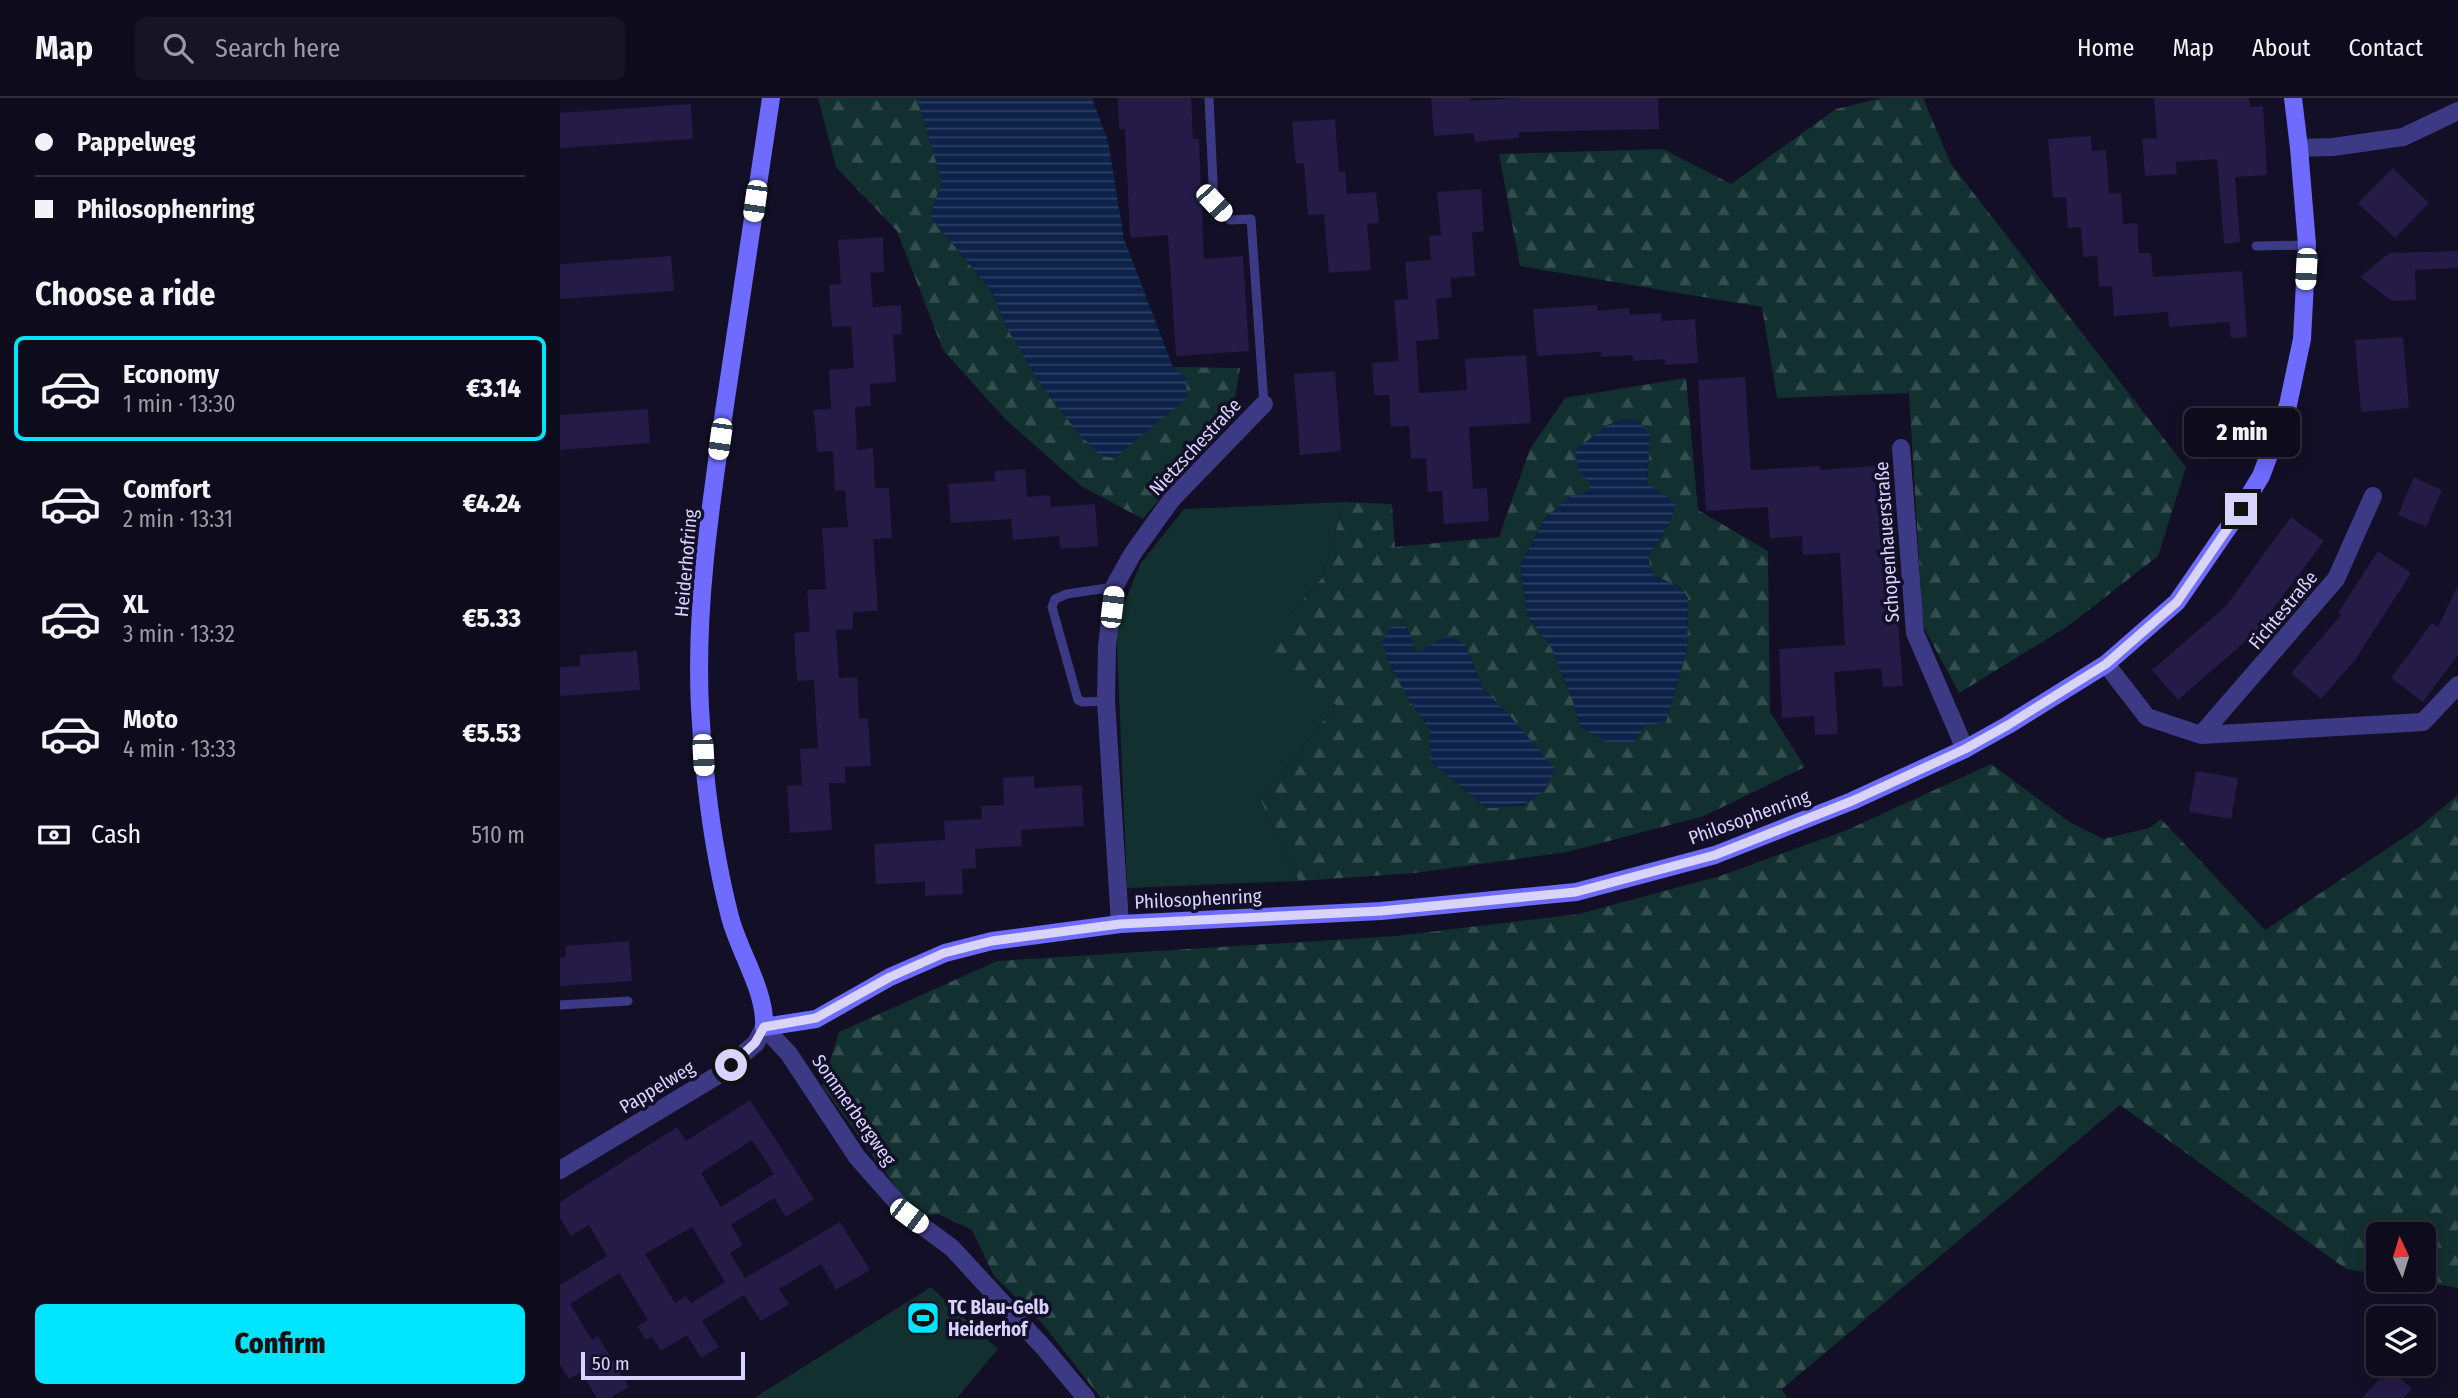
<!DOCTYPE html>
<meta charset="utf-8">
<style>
:root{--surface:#0e0b1c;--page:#171425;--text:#f1f3f6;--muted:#9b9ba3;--line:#2e2b3b;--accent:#00e5ff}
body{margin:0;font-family:"Fira Sans Condensed",sans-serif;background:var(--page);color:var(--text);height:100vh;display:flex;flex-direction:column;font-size:26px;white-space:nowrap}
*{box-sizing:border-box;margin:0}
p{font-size:23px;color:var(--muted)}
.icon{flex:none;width:38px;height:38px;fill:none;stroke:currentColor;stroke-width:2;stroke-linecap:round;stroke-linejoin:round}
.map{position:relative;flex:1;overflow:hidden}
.panel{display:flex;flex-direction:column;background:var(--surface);width:560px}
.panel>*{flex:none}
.guide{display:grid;align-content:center;height:154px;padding:0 35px;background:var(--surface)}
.needle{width:46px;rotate:356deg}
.fabs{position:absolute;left:1806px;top:1124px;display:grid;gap:14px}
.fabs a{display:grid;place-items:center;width:70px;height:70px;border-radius:10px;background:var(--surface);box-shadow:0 4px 18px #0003,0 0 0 2px var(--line);font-size:35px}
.scale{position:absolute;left:21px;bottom:18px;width:164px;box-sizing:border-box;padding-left:7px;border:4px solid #d9d4ff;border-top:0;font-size:19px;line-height:24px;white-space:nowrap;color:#d9d4ff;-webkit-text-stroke:5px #130f26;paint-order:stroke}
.end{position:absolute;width:32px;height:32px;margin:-16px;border:9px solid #d9d4ff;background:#111;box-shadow:0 0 0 4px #111}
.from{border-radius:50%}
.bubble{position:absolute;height:49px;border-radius:10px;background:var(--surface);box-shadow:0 4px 18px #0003,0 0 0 2px var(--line);font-size:23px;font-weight:800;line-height:49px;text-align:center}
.car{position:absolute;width:21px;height:42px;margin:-21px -10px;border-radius:9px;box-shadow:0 0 5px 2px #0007;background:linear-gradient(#fff 24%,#345 0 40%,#fff 0 76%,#345 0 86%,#fff 0)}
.guide b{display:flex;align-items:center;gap:24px;height:66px;font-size:26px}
.guide b+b{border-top:2px solid var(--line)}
.guide i{width:18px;height:18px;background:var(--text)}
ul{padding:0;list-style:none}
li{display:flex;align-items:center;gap:21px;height:105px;margin:0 14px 10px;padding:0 21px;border:4px solid transparent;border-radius:10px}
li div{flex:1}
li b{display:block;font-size:26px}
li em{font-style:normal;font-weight:800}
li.selected{border-color:var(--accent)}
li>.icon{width:63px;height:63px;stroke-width:1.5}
h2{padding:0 35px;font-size:32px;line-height:84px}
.pay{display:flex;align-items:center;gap:18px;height:77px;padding:0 35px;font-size:26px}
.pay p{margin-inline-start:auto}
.primary-button{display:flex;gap:14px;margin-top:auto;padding:14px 35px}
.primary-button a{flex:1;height:80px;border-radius:10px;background:var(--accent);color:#111;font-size:28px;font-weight:800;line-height:80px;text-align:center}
header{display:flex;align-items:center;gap:42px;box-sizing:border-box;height:98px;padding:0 35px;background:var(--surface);border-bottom:2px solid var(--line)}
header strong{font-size:33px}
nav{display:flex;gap:38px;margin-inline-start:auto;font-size:24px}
.search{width:490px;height:63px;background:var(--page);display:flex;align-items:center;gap:18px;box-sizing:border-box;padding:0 24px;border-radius:10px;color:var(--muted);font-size:26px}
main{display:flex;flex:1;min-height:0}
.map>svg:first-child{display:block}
.green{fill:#12302f}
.forest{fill:url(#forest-firs);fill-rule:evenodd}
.water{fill:url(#water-rules)}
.building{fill:#241b47;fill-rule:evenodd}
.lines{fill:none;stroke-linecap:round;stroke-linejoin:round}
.lane{stroke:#3d3a85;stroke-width:9}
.street{stroke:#3d3a85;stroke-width:18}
.secondary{stroke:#6f6bff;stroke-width:18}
.route{stroke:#d9d4ff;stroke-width:9}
.labels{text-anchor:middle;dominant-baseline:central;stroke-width:7;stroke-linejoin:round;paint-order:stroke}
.street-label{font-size:19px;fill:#d9d4ff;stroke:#130f26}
.poi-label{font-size:19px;font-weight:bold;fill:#d9d4ff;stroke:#130f26;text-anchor:start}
</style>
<header>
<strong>Map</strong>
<div class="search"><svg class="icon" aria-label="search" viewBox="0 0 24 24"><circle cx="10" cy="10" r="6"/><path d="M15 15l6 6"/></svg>Search here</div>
<nav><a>Home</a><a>Map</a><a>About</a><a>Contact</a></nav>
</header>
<main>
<section class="panel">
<div class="guide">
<b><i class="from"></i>Pappelweg</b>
<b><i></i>Philosophenring</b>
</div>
<h2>Choose a ride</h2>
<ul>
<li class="selected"><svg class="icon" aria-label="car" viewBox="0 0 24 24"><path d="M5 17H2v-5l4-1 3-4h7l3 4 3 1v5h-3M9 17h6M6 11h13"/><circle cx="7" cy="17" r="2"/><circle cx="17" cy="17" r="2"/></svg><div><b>Economy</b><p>1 min · 13:30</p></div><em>€3.14</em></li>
<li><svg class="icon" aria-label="car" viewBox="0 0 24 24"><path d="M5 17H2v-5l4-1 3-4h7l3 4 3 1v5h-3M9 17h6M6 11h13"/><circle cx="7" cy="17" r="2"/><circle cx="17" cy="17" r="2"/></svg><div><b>Comfort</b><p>2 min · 13:31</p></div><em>€4.24</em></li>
<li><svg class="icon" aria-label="car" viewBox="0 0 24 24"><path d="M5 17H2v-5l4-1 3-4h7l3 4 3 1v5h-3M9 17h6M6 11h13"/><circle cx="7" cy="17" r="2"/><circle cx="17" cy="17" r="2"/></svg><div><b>XL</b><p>3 min · 13:32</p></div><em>€5.33</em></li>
<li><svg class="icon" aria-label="car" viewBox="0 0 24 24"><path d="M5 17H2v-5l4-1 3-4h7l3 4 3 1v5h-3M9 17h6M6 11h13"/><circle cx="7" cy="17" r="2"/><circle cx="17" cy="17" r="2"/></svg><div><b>Moto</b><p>4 min · 13:33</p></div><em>€5.53</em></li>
</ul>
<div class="pay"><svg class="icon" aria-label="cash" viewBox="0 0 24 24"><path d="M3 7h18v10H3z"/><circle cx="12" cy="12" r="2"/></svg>Cash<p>510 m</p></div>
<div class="primary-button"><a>Confirm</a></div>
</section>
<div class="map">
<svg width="1898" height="1300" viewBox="0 0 1898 1300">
<defs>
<pattern id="forest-firs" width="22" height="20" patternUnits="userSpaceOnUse" patternTransform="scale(1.75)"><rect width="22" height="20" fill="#12302f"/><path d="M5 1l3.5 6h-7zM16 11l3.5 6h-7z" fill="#344d4e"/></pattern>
<pattern id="water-rules" width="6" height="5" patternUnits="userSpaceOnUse" patternTransform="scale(1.75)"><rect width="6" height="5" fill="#0c2248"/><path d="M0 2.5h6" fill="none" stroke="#2f4163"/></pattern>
</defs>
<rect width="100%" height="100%" fill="#130f26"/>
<!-- green -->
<path class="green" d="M 784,404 L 763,479 L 725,522 L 776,607 L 700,701 L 739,783 L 567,790 L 556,524 L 581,465 L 624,411 Z
M 371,1189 L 438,1251 L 397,1300 L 194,1300 Z"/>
<!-- forest -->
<path class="forest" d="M 258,0 L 357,0 L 382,83 L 370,118 L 432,194 L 448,232 L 626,281 L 613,269 L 680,270 L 673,311 L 583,421 L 521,388 L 446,322 L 383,252 L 337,133 L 276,69 Z
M 1322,0 L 1363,0 L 1391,66 L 1626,369 L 1598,458 L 1508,528 L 1399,595 L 1363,528 L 1349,295 L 1217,300 L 1202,209 L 960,168 L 939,56 L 1103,51 L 1171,86 L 1276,11 Z
M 1126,280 L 1138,412 L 1208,453 L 1210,614 L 1245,669 L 1144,718 L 1007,754 L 855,775 L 739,783 L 700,701 L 776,607 L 714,555 L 725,522 L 763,479 L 784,404 L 832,406 L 835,449 L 939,439 L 970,351 L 1005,300 ZM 1066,320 L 1090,337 L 1087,385 L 1111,423 L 1088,459 L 1092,477 L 1120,489 L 1128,500 L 1127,552 L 1106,624 L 1085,628 L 1020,629 L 1013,603 L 992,550 L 968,519 L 960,467 L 985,420 L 1011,399 L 1030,393 L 1030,385 L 1017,351 L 1048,327 ZM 846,527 L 857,556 L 888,538 L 906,547 L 922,590 L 950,618 L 994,671 L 964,707 L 927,710 L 871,664 L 870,632 L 847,599 Z
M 1431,666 L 1511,725 L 1543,741 L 1589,730 L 1601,721 L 1705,832 L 1858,730 L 1898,697 L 1898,1190 L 1846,1181 L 1864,1181 L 1864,1136 L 1818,1136 L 1818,1176 L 1786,1171 L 1560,1007 L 1222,1291 L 1227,1300 L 541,1300 L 481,1224 L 434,1178 L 412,1132 L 378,1116 L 358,1119 L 262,988 L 279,934 L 437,863 L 836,838 L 1019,816 L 1160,778 L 1287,732 Z"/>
<!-- water -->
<path class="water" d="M 357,0 L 532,0 L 548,43 L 564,141 L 613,269 L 626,281 L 627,300 L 555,360 L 541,358 L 517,334 L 477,281 L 448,232 L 432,194 L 370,118 L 382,83 Z
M 1066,320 L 1080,324 L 1090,337 L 1087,385 L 1116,405 L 1111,423 L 1088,459 L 1093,477 L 1120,489 L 1128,500 L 1127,552 L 1106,624 L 1085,628 L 1073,645 L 1047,644 L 1020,629 L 1013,603 L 992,551 L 968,519 L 960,468 L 985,420 L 1011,398 L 1030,393 L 1030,385 L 1018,373 L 1016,351 L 1048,327 Z
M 845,526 L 857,555 L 889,537 L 906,547 L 922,590 L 950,618 L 995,671 C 980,708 962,708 927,710 L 871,664 L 870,632 L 847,599 L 828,563 L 822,544 L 830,530 Z"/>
<!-- building -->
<path class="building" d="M 558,0 L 631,0 L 633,41 L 639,41 L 644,161 L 683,158 L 689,253 L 616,258 L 608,137 L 570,140 L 565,31 L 559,31 Z
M 871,0 L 910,0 L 911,3 L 959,0 L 1098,0 L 1099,31 L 959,34 L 959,40 L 914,44 L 914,35 L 874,38 Z
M 1594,0 L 1689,0 L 1690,9 L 1703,8 L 1707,77 L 1675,79 L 1680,144 L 1664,146 L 1657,61 L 1616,64 L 1617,76 L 1585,78 L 1582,41 L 1597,40 Z
M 131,6 L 133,41 L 0,50 L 0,15 Z
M 775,21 L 779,74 L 785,73 L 787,96 L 816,94 L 819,125 L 807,126 L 811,172 L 769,175 L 764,116 L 748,117 L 744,65 L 736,66 L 732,24 Z
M 1531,38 L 1532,53 L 1546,52 L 1549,96 L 1561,95 L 1563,126 L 1577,125 L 1579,155 L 1591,155 L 1593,179 L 1682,173 L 1687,239 L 1671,240 L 1670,224 L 1609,229 L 1608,214 L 1554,218 L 1552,188 L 1539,189 L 1537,158 L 1523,159 L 1521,129 L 1508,130 L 1506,99 L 1493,100 L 1488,41 Z
M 1833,70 L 1869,105 L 1835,140 L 1798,105 Z
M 921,91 L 924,133 L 912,135 L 915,178 L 890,180 L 892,199 L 876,201 L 879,241 L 856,243 L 859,295 L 907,292 L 905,261 L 966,257 L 971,325 L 909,329 L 913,391 L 927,390 L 929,423 L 884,426 L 882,393 L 868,394 L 866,360 L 851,361 L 849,328 L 831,329 L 829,297 L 814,297 L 812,265 L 839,263 L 834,202 L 848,201 L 845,164 L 871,162 L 869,138 L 881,137 L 877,94 Z
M 323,139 L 324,174 L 310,175 L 313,209 L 341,207 L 342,236 L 333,236 L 336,284 L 310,286 L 311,308 L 295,309 L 297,352 L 313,350 L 315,390 L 329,390 L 332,440 L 313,441 L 318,513 L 293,514 L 293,531 L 276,532 L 279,580 L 297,579 L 299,621 L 308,620 L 311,668 L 285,669 L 286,685 L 269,685 L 272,732 L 230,735 L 227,688 L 242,687 L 240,651 L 258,650 L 254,582 L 237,583 L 234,535 L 250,533 L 247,492 L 266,491 L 262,430 L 288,429 L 285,392 L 275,393 L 273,353 L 257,354 L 254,312 L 271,311 L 269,272 L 294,270 L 291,228 L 272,229 L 269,187 L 281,186 L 278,142 Z
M 1898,153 L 1898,170 L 1855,172 L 1856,202 L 1832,203 L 1800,179 L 1829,155 Z
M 111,158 L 114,193 L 0,201 L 0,166 Z
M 1037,207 L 1037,213 L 1069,210 L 1070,217 L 1101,215 L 1102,223 L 1135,221 L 1138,265 L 1105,267 L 1105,261 L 1073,263 L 1073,257 L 1041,259 L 1041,254 L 977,258 L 973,211 Z
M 1843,239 L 1849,310 L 1801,314 L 1795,242 Z
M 775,273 L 781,353 L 740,357 L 734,276 Z
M 1185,279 L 1191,372 L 1260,368 L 1260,372 L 1326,367 L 1343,588 L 1323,589 L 1321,570 L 1274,574 L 1278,636 L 1255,637 L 1254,618 L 1222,620 L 1219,551 L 1285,547 L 1280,455 L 1243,457 L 1242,438 L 1210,440 L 1208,409 L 1146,413 L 1138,282 Z
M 88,311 L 90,345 L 0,352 L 0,317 Z
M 465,371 L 467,399 L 490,397 L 491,409 L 535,406 L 538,448 L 500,451 L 499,438 L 453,442 L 451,421 L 391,425 L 388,386 L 435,383 L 434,373 Z
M 1854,379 L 1882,392 L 1866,429 L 1838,417 Z
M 1731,419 L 1764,443 L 1695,535 L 1618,602 L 1592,572 L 1666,508 Z
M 1818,453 L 1851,475 L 1795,562 L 1761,601 L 1731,575 L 1781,517 L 1778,515 Z
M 1898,487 L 1898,557 L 1863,604 L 1831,580 L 1872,525 L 1878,529 Z
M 77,553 L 80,592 L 0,598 L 0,569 L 20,568 L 20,557 Z
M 1636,673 L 1678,680 L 1671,721 L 1629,714 Z
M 474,678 L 474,690 L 522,687 L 524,728 L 461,732 L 462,748 L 415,751 L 416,770 L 402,771 L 403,796 L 365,798 L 365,784 L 316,786 L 314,746 L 385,742 L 384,723 L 422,721 L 421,708 L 444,707 L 443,680 Z
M 69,843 L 72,883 L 0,888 L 0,860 L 6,859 L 6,848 Z
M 190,1002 L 254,1101 L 226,1119 L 214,1100 L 171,1127 L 183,1147 L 170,1155 L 185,1180 L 280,1124 L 310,1172 L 276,1192 L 261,1166 L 219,1191 L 229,1206 L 201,1223 L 184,1197 L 142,1223 L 159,1249 L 141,1260 L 127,1237 L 101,1253 L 92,1239 L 86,1242 L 77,1228 L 88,1222 L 59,1175 L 10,1206 L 32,1242 L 38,1238 L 69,1289 L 50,1300 L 37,1300 L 21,1274 L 9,1281 L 0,1267 L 0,1187 L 47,1158 L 29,1127 L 11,1138 L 0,1120 L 0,1104 L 117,1029 L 126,1043 ZM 192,1042 L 214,1076 L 161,1109 L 141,1075 ZM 132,1129 L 165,1184 L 131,1205 L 126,1198 L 115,1205 L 85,1156 Z
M 1829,1270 L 1852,1291 L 1843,1300 L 1802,1300 Z"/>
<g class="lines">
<!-- lane -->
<path class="lane" d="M 649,0 L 654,105 L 670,122 L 691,121 L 704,306
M 1696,148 L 1747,147
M 546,603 L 523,604 L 518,602 L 492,509 L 495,501 L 507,496 L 554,489
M 0,907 L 68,903"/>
<!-- street -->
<path class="street" d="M 1739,50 L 1773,49 L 1843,39 L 1898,13
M 1341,350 L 1355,535 L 1405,651
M 1546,566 L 1587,619 L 1641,637 L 1863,624 L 1898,587
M 1641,637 L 1776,481 L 1813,398
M 560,826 L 546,603 L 547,548 L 554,489 L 573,455 L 612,401 L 704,306
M 0,1072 L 158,977 L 196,945 L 204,929 L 229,956 L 297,1059 L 349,1118 L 392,1150 L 485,1251 L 526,1300"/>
<!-- secondary -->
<path class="secondary" d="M 211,0 C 195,105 179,210 164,314 C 150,411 135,512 140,610 C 144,681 152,749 170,819 C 179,854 206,893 204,929 L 256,921 L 330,879 L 385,855 L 432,843 L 560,826 L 821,813 L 1016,794 L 1155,757 L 1292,703 L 1405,651 L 1448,627 L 1546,566 L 1617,504 L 1681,411 L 1701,378 L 1728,307 L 1742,241 L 1747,147 L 1739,50 L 1733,0"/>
</g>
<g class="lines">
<!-- route -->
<path class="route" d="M 171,967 L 195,945 L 204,929 L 256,920 L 330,879 L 384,855 L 432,843 L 560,826 L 821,813 L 1016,794 L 1155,757 L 1292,703 L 1405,651 L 1448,627 L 1546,566 L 1617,504 L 1681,411"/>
</g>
<!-- icons -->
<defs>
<symbol id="stadium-square" viewBox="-11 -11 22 22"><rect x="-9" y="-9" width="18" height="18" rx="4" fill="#00e5ff" stroke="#130f26"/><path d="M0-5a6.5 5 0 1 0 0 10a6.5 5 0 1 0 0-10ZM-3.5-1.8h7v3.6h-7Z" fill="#111"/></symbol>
</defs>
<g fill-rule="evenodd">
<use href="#stadium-square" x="344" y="1201" width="38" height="38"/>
</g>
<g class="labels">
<!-- street labels -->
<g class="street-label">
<text transform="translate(635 349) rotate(-47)">Nietzschestraße</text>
<text transform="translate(1327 444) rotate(-94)">Schopenhauerstraße</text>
<text transform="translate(126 465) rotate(-85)">Heiderhofring</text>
<text transform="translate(1723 512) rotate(-50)">Fichtestraße</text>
<text transform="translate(1189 719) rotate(-20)">Philosophenring</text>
<text transform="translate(638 801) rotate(-3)">Philosophenring</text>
<text transform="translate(97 989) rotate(-31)">Pappelweg</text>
<text transform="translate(294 1012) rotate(55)">Sommerbergweg</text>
</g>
<!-- poi labels -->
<g class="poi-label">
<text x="388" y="1209">TC Blau-Gelb<tspan x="388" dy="22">Heiderhof</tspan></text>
</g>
</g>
</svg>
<div class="fabs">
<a><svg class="needle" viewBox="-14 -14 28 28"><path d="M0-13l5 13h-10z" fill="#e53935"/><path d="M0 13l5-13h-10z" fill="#9b9ba3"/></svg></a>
<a><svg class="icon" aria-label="layers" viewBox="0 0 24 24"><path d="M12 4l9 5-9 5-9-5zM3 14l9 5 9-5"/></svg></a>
</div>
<div class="scale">50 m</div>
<i class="end from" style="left:171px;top:967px"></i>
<i class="end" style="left:1681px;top:411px"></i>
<div class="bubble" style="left:1624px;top:310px;width:116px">2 min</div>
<i class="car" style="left:195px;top:103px;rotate:188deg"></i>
<i class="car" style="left:654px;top:105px;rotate:137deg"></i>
<i class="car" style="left:1746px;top:171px;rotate:183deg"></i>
<i class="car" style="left:160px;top:341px;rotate:188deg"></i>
<i class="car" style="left:552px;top:509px;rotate:7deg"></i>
<i class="car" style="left:143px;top:657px;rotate:177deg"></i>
<i class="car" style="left:349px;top:1118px;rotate:127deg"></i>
</div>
</main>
